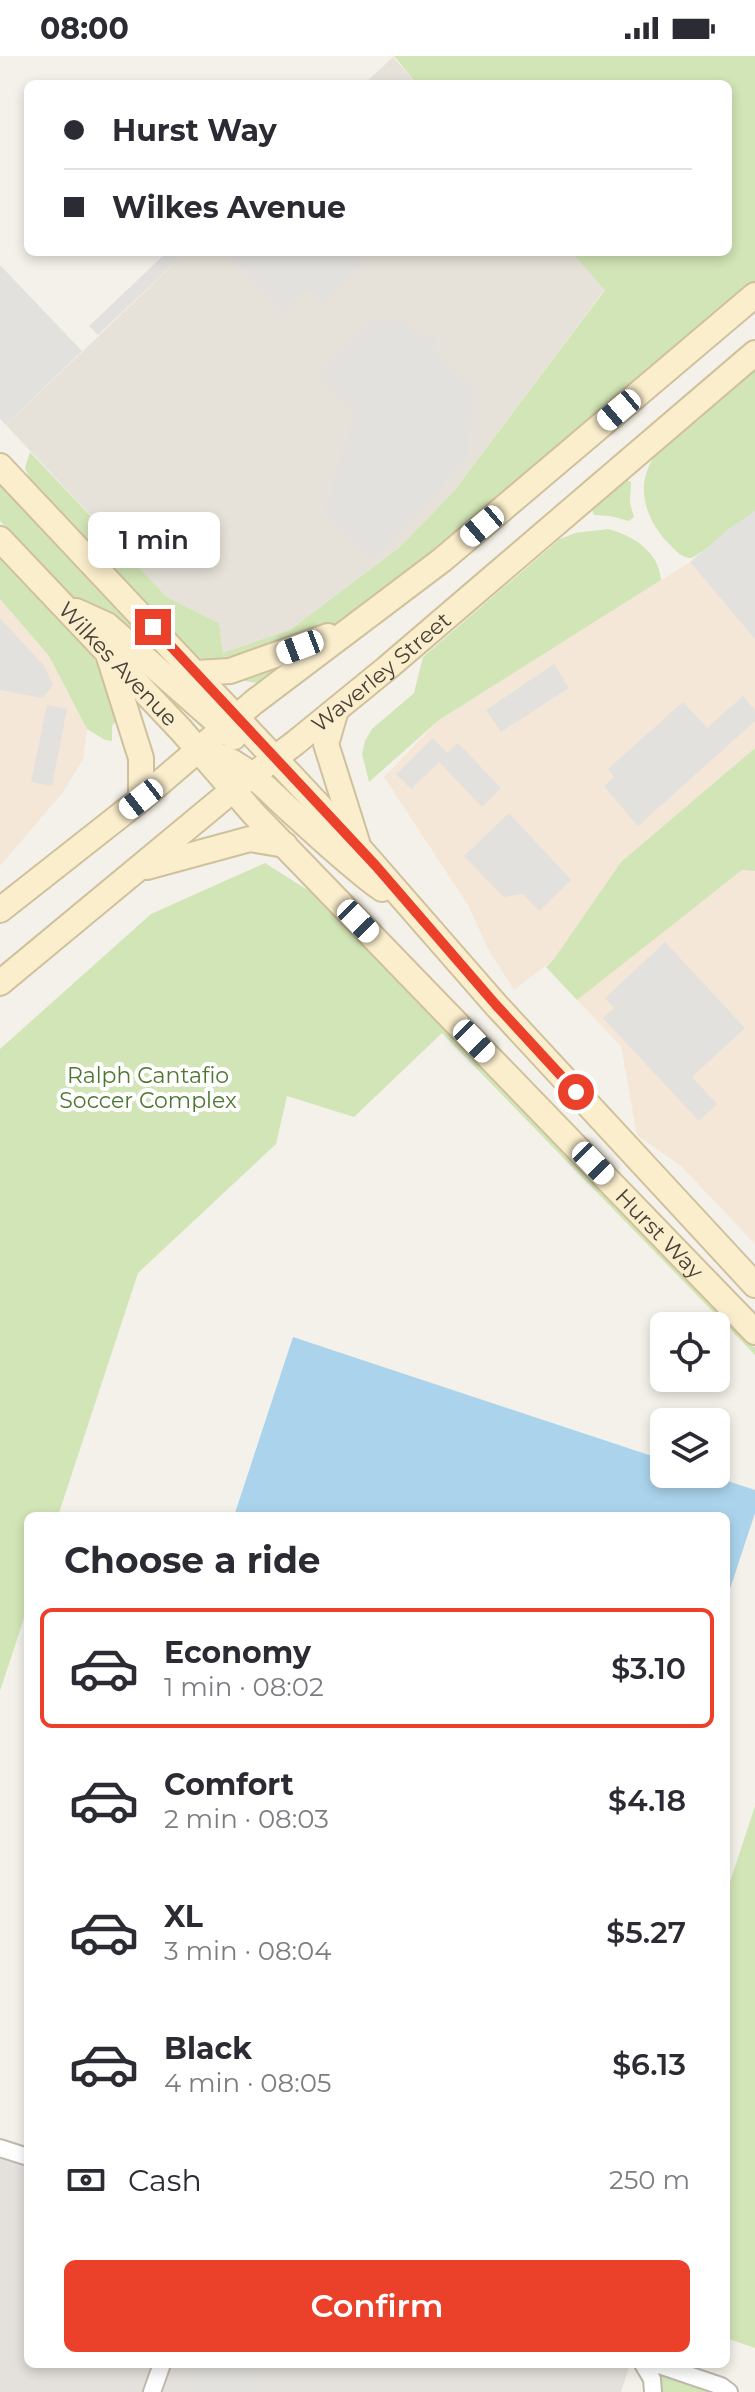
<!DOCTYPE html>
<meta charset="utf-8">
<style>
:root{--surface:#fff;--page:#f2f2f3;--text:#2b2b33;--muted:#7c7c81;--line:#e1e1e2;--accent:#eb402a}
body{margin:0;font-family:Montserrat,sans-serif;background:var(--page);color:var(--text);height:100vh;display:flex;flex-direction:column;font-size:30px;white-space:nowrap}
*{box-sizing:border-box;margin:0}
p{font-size:26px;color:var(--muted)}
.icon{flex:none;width:44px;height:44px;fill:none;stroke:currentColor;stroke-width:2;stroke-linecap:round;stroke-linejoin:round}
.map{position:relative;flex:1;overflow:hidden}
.side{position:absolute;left:24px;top:1456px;width:706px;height:856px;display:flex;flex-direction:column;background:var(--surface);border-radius:12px;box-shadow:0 4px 12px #0003}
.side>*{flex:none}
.hud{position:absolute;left:24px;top:24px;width:708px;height:176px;border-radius:12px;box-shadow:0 4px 12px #0003;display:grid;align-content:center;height:176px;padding:0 40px;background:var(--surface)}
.fabs{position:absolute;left:650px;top:1256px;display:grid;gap:16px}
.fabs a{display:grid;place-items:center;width:80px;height:80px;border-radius:12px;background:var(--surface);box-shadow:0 4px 12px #0003;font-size:40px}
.end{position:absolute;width:36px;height:36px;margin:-18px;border:10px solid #eb402a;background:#fff;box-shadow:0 0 0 4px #fff}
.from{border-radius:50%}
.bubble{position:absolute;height:56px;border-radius:12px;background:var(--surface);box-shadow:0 4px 12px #0003;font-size:26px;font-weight:600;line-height:56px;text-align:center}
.car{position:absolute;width:24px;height:48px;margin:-24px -12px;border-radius:10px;box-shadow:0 0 6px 2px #0007;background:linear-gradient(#fff 24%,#345 0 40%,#fff 0 76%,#345 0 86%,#fff 0)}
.hud b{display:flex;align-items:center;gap:28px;height:76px;font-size:30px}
.hud b+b{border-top:2px solid var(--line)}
.hud i{width:20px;height:20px;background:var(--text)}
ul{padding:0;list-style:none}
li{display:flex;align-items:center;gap:24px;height:120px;margin:0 16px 12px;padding:0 24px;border:4px solid transparent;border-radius:12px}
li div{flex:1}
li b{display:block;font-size:30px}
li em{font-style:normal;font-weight:600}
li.selected{border-color:var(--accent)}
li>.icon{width:72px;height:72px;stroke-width:1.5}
h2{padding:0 40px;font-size:36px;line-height:96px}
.pay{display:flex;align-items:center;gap:20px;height:88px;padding:0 40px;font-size:30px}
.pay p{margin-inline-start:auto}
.cta{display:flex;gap:16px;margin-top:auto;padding:16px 40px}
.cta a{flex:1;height:92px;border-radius:12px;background:var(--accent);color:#fff;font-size:32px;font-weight:600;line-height:92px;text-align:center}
.status{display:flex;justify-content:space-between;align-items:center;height:56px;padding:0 40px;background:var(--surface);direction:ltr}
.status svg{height:22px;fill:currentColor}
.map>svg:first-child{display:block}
.residential{fill:#e7e2d9}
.commercial{fill:#f4e7d7}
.industrial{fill:#e4e0db}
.green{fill:#d2e5b6}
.parking{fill:#e3e1de}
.water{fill:#abd4ec}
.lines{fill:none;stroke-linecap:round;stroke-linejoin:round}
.street-casing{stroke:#bfb8ad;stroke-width:20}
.secondary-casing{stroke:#d0c19d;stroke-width:28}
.street{stroke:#fff;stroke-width:16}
.secondary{stroke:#fbeecd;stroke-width:24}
.route{stroke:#eb402a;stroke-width:10}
.labels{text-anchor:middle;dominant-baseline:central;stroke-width:8;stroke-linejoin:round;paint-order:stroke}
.street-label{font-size:22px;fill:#484139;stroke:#fff}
.park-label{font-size:22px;fill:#4d762f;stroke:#fff}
</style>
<div class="status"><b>08:00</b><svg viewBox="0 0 49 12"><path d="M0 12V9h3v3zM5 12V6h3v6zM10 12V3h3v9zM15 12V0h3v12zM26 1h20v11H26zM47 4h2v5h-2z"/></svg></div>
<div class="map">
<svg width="755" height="2336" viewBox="0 0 755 2336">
<rect width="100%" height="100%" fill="#f4f1ea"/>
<!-- residential -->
<path class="residential" d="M 393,1 L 417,28 L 364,28 Z
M 186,196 L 571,196 L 605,233 L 454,435 L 400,491 L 290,574 L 223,598 L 219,567 L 167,541 L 6,369 Z"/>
<!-- commercial -->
<path class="commercial" d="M 755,455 L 755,692 L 621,806 L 554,903 L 514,934 L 488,893 L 468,849 L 384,721 L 439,664 L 690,506 L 730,472 Z
M 0,543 L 49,600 L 87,673 L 83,703 L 64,735 L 0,810 Z
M 755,778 L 755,1188 L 681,1110 L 637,1079 L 621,990 L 577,944 Z"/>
<!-- industrial -->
<path class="industrial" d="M 0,2092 L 28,2101 L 28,2308 L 630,2308 L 621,2336 L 0,2336 Z"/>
<!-- green -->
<path class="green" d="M 394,0 L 755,0 L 755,252 L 536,440 L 331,603 C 279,636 243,636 195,598 L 32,428 L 25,412 L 30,396 L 167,541 L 219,567 L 223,597 L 290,574 L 400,491 L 454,435 L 605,234 L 571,196 L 728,196 L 728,28 L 417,28 Z
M 755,309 L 755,455 C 745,462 696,502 691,502 C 682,502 676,495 670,489 C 648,467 635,435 651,406 C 666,378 729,332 755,309 Z
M 625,423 L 631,426 L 630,447 L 634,461 L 629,465 L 610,460 L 594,459 L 592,453 Z
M 0,426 L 218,656 L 202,672 L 152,624 L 0,465 Z
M 608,473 C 632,479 659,495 661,524 L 439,664 L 369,726 L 362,698 L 365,685 L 372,673 L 414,637 L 423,601 L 560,483 L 575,477 Z
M 0,498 L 85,589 L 100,612 L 119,660 L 112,670 L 112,685 L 105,684 L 87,673 L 49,600 L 0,543 Z
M 755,692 L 755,815 L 742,814 L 577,944 L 546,911 L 554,903 L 621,806 Z
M 265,807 L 306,833 L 312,829 L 755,1292 L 755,1299 L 442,977 L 354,1061 L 287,1040 L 276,1088 L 138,1217 L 58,1460 L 28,1460 L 28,1550 L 0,1635 L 0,993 L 151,858 Z
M 755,1750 L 755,2292 L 726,2282 L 726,1838 Z
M 663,2316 L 719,2336 L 660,2336 L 659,2319 Z"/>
<!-- parking -->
<path class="parking" d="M 167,196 L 186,196 L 98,279 L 89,270 Z
M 226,196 L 353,196 L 364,207 L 322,248 L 308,234 L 284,256 Z
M 0,209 L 82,295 L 6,369 L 0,363 Z
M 378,261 L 402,263 L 422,284 L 432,275 L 439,283 L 433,290 L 475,332 L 468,402 L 374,504 L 324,456 L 354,355 L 319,319 Z
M 755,455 L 755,583 L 690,506 L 730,472 Z
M 0,562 L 44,610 L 53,629 L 42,642 L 0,634 Z
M 554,608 L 569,632 L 501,676 L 486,654 Z
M 743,640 L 755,654 L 755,665 L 638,770 L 604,730 L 614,721 L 608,713 L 683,646 L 707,672 Z
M 47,649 L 67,653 L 52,730 L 31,726 Z
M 433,682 L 447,697 L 458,687 L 501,732 L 482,751 L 439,706 L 411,733 L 396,718 Z
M 509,757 L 571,824 L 539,855 L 523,838 L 504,841 L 464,800 Z
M 665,886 L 745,972 L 692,1021 L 717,1048 L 699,1065 L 603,962 L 614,952 L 605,942 Z
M 202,2308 L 243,2308 L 241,2314 L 262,2332 L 260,2336 L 189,2336 Z"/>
<!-- water -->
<path class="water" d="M 293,1281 L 664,1404 L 664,1418 L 706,1418 L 755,1434 L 755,1457 L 726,1545 L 726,1460 L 234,1460 Z"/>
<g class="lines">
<defs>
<path id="street" d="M 0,2092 L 28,2101
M 643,2308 L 652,2323 L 653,2336
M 656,2308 L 721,2330 L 729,2336
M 152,2336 L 162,2308"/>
<g id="secondary">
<path d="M 0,410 L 359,792 L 496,949 L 755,1229"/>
<path id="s1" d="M 0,483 L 181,674 L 254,758 L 755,1276"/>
<path d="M 76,555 L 107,569 L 234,681"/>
<path d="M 109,601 L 141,702 L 141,743"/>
<path d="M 196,617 L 230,615 L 328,580"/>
<path d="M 336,654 L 326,688 L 357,786"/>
<path d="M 201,694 C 241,702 264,731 292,756 C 322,783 350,810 382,833"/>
<path d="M 147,811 L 250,783 L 285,789"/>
<path d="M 0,854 L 141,743 L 254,646 L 442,504 L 755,239"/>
<path id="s2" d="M 0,927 L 234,733 L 295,687 L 387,612 L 755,297"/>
</g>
</defs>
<!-- street casing -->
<use href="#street" class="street-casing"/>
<!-- secondary casing -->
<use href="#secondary" class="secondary-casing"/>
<!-- street -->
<use href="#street" class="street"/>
<!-- secondary -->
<use href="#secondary" class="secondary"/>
</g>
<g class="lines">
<!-- route -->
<path class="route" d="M 153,571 L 376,810 L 496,949 L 576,1036"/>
</g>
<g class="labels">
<!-- street labels -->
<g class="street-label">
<text stroke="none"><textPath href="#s1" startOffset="172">Wilkes Avenue</textPath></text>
<text stroke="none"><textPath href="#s2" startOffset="492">Waverley Street</textPath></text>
<text stroke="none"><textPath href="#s1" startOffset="958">Hurst Way</textPath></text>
</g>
<!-- park labels -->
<g class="park-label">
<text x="148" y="1019">Ralph Cantafio<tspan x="148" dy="25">Soccer Complex</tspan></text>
</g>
</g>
</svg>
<div class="fabs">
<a><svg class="icon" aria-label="locate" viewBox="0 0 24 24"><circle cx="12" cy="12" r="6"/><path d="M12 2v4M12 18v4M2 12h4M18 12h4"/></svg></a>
<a><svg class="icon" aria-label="layers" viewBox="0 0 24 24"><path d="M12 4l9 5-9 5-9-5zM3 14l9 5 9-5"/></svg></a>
</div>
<i class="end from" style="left:576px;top:1036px"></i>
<i class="end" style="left:153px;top:571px"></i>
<div class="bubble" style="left:88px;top:456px;width:132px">1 min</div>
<i class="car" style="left:619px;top:354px;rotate:230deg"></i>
<i class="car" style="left:482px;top:470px;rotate:230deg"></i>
<i class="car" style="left:300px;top:591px;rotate:249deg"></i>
<i class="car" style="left:141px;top:743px;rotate:232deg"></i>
<i class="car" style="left:358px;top:865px;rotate:136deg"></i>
<i class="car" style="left:474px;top:985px;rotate:136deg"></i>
<i class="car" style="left:593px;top:1107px;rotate:136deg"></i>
<div class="hud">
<b><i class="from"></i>Hurst Way</b>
<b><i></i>Wilkes Avenue</b>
</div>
<section class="side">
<h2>Choose a ride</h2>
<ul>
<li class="selected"><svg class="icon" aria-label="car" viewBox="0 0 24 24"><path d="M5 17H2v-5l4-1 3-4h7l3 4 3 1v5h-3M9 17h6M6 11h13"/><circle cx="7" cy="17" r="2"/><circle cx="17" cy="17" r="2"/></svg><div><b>Economy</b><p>1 min · 08:02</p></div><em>$3.10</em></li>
<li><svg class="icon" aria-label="car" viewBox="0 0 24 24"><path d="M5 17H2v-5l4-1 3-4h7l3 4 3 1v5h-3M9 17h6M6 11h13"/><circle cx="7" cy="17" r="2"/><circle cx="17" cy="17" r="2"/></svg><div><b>Comfort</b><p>2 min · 08:03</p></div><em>$4.18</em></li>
<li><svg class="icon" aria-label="car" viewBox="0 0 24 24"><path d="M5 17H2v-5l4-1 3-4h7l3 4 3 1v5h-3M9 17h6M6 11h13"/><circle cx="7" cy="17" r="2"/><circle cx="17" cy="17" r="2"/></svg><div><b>XL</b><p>3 min · 08:04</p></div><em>$5.27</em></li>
<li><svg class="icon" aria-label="car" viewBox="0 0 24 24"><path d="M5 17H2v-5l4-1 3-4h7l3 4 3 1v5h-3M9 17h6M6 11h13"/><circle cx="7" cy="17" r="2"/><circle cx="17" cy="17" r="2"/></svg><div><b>Black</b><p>4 min · 08:05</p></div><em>$6.13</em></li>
</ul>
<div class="pay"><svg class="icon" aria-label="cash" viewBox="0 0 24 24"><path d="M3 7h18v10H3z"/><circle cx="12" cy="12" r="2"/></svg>Cash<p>250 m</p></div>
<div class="cta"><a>Confirm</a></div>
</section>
</div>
